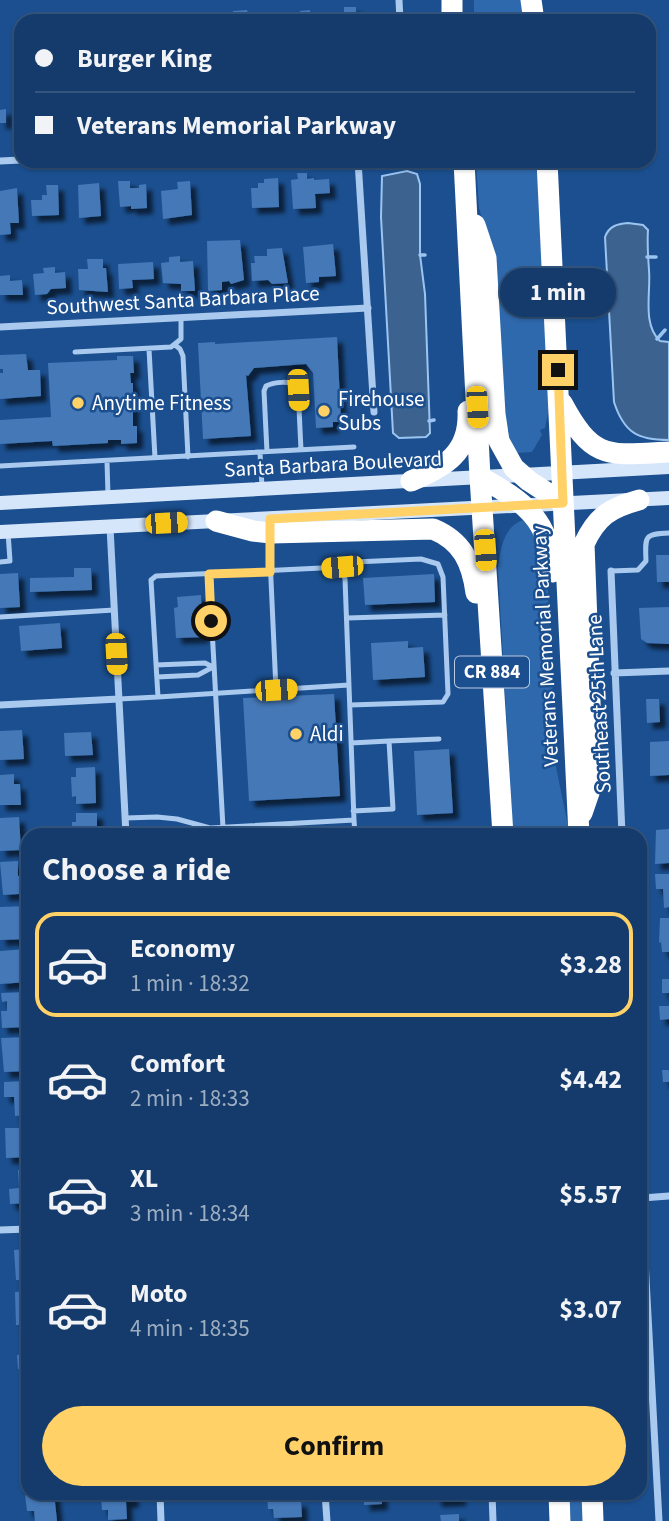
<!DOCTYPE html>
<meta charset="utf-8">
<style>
:root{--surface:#143b6b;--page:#214673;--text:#f1f3f6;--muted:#9dadc1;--line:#33557e;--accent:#ffd166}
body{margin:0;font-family:"Source Sans 3",sans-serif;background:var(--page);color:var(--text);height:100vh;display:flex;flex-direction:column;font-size:26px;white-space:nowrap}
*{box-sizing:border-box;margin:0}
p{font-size:23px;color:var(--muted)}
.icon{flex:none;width:38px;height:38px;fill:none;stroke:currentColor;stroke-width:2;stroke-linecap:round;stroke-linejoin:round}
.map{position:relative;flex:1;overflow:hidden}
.drawer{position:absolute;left:21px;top:828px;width:626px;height:672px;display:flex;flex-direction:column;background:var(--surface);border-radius:21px;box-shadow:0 2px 5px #0004,0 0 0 2px var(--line)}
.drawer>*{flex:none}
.guide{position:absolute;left:14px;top:14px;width:642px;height:154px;border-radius:21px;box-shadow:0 2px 5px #0004,0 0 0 2px var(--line);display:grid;align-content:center;height:154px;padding:0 21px;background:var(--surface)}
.end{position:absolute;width:32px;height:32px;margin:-16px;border:9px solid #ffd166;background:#111;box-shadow:0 0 0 4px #111}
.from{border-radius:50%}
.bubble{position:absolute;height:49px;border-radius:24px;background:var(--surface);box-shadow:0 2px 5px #0004,0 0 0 2px var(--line);font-size:23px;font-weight:700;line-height:49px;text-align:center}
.car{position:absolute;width:21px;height:42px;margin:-21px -10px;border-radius:9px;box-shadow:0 0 5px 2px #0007;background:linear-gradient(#f5c518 24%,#345 0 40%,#f5c518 0 76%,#345 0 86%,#f5c518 0)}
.guide b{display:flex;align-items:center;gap:24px;height:66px;font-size:26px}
.guide b+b{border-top:2px solid var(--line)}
.guide i{width:18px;height:18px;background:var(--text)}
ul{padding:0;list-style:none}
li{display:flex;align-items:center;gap:21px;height:105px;margin:0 14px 10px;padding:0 7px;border:4px solid transparent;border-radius:21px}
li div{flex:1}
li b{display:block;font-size:26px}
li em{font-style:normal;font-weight:700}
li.current{border-color:var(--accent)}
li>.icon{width:63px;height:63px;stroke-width:1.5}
h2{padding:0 21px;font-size:32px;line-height:84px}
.button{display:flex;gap:14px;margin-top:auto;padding:14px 21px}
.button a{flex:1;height:80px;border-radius:42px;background:var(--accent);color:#111;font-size:28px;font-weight:700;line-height:80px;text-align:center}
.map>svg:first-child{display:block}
.green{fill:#2e69ad}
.water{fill:#3c6290;stroke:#9cc4f0;stroke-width:2}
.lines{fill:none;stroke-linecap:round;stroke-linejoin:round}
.stream{stroke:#9cc4f0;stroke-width:3.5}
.building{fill:#4478b7;filter:url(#shadow)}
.lane{stroke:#a9c9ee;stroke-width:5}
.street{stroke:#a9c9ee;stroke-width:7}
.secondary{stroke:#d6e6fa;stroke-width:14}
.highway{stroke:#fff;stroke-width:21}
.route{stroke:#ffd166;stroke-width:9}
.poi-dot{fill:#ffd166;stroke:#1b4f8f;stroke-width:2.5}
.labels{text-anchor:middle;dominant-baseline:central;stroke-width:5;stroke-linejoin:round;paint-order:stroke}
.shield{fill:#1b4f8f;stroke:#bbcadd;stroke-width:2}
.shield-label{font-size:19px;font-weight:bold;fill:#fff}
.street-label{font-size:21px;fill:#fff;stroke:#1b4f8f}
.poi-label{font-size:21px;fill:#fff;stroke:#1b4f8f;text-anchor:start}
</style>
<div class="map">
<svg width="669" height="1521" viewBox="0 0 669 1521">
<defs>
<filter id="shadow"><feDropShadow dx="6" dy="6" stdDeviation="2" flood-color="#0009"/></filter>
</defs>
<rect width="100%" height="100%" fill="#1b4f8f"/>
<!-- green -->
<path class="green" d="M 474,0 L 522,0 L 525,21 L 474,21 Z
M 476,161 L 537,161 L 549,408 L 545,428 L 540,430 L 542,435 L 532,452 L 516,453 L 507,436 L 509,431 L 505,429 L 493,258 L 479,208 Z
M 523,520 L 531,523 L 547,572 L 556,767 L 570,835 L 513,835 L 498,568 C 500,550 504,526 523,520 Z
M 569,1493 L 582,1493 L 584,1521 L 571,1521 Z"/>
<!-- water -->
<path class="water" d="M 407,171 L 417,174 L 420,184 L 420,255 L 425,294 L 430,433 L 426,437 L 399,438 L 393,433 L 381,217 L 382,176 Z
M 628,223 L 643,225 L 648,230 C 647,244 648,256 649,270 C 651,293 642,324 660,341 L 669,342 L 669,440 C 638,440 624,433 614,402 L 605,237 C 609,226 617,224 628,223 Z"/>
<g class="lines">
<!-- stream -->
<path class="stream" d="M 420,255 L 425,255
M 647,257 L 656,257
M 657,339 L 665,330
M 429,421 L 434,420"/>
</g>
<!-- building -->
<path class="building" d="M 344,7 L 356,7 L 356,21 L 326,21 L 328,16 L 344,16 Z
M 247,10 L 250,21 L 233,21 L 233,11 Z
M 310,10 L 311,21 L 278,21 L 278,15 L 300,15 L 300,11 Z
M 221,12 L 222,21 L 207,21 L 207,13 Z
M 15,32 L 21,32 L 21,50 L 16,50 Z
M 6,109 L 6,123 L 0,123 L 0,110 Z
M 297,173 L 307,173 L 307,179 L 314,178 L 314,180 L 329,179 L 330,193 L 315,194 L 316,208 L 293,209 L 291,180 L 298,179 Z
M 278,178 L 279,207 L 252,208 L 251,188 L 258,188 L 258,183 L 264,183 L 264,179 Z
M 118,181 L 130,181 L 130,188 L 139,188 L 139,185 L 146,184 L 147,208 L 131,209 L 131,206 L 120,207 Z
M 190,181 L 192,215 L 163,219 L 161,191 L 178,189 L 177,182 Z
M 99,183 L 101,216 L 79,218 L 78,185 Z
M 46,185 L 58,185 L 59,215 L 32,216 L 31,200 L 42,200 L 42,195 L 47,195 Z
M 17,188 L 19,223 L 10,223 L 11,234 L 0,235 L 0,191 Z
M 240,240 L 244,280 L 231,284 L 229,281 L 222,282 L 222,290 L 208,291 L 207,241 Z
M 333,244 L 336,276 L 319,277 L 319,282 L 306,283 L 303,247 Z
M 282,248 L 288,283 L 272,284 L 268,280 L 252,281 L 251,263 L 255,263 L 254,256 L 267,256 L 267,249 Z
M 180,256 L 180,262 L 193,261 L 195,291 L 181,291 L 181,284 L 163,283 L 161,263 L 169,262 L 169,257 Z
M 87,259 L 103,259 L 103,268 L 106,268 L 108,292 L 79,290 L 78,269 L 88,269 Z
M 153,262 L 154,279 L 132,280 L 133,288 L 119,289 L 118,264 Z
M 55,267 L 55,273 L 65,272 L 66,288 L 51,289 L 47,294 L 35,295 L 33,274 L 44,273 L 43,268 Z
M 10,275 L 10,281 L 22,280 L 23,295 L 0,295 L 0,276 Z
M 337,337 L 341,422 L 333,422 L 333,427 L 316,428 L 313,373 L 306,364 L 254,368 L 248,376 L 246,375 L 251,436 L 203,439 L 198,343 L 215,342 L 215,344 Z
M 26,354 L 28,370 L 40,370 L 41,396 L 0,399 L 0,373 L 3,373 L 3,369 L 0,369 L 0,355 Z
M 117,356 L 133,356 L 134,373 L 130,373 L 131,383 L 133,383 L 133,426 L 137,426 L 137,443 L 121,444 L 121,440 L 108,440 L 108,443 L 53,446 L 52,441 L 0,444 L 0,420 L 51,417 L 48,363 L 117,360 Z
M 656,555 L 669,555 L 669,582 L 657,582 Z
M 74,568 L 91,568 L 92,590 L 30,592 L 30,578 L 74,577 Z
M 18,573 L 20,607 L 0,608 L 0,574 Z
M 434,574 L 435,602 L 365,605 L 363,578 Z
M 201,595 L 203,637 L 176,638 L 174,608 L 178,607 L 177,597 Z
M 669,607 L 669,644 L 647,643 L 641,639 L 639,608 Z
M 60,623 L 62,648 L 21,651 L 19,626 Z
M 408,641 L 408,648 L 423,647 L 425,677 L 373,680 L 371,643 Z
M 334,694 L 340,796 L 249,801 L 243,698 Z
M 646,699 L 659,699 L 660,722 L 647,723 Z
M 22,730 L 24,759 L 0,760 L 0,731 Z
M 91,732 L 93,755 L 65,756 L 64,733 Z
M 669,741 L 669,775 L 650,776 L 650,742 Z
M 449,749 L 453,813 L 417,815 L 414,751 Z
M 95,767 L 96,803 L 76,804 L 76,796 L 72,797 L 71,777 L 76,777 L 76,768 Z
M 14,774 L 14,784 L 20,784 L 21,805 L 0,805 L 0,775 Z
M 76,813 L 97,813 L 97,826 L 92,826 L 92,835 L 72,835 L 72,822 L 76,822 Z
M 19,817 L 21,850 L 0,851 L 0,818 Z
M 669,829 L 669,863 L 655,864 L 656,830 Z
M 18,861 L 18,876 L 24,875 L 25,886 L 19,886 L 19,894 L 3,895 L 0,862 Z
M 655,874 L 669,874 L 669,907 L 664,908 L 663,889 L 656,889 Z
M 28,906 L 28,939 L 0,940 L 0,907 Z
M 660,918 L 669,918 L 669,952 L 662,952 L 661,942 L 659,943 Z
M 28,949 L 28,982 L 0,984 L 0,951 Z
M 662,979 L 669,979 L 669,993 L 662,993 Z
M 28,992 L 28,1027 L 2,1028 L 1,1011 L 7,1011 L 7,1001 L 2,1002 L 1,993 Z
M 659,1006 L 669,1006 L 669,1019 L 660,1020 Z
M 28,1037 L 28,1071 L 4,1072 L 1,1038 Z
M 662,1070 L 669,1070 L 669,1082 L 663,1082 Z
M 28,1081 L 28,1115 L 15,1116 L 14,1097 L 4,1097 L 4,1082 Z
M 5,1128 L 28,1128 L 28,1157 L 6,1158 Z
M 18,1170 L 28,1170 L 28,1203 L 10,1204 L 9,1189 L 19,1188 Z
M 28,1249 L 28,1280 L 16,1280 L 14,1250 Z
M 28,1291 L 28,1325 L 16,1325 L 15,1292 Z
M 28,1335 L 28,1369 L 18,1369 L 17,1355 L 26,1354 L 25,1336 Z
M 54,1493 L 57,1521 L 35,1521 L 34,1511 L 27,1511 L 25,1495 Z
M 107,1493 L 132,1493 L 133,1502 L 126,1502 L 127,1519 L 108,1520 L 108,1510 L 102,1510 L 101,1496 L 107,1496 Z
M 272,1493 L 289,1493 L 289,1501 L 301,1501 L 302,1517 L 274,1518 L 273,1509 L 268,1509 L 267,1495 L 272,1495 Z
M 364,1493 L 381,1493 L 382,1504 L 364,1505 Z
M 435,1493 L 460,1493 L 460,1500 L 436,1501 Z
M 459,1514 L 459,1521 L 441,1521 L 440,1515 Z"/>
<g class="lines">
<!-- lane -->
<path class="lane" d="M 175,345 L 180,349 L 183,356 L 188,457
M 149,349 L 155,458
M 75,352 L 171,347 L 181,339 L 181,318
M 267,452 L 264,391 L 266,386 C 274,382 291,380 298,387 L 301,450
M 260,453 L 262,487
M 107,461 L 108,495
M 0,466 L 354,447
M 269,536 L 276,690
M 0,562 L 10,561 L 8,532
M 342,567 L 355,562 L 421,559 L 438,564 L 443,577 L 448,694 L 443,702 L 350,705
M 611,571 L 638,570 L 646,561 C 645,536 644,534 669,533
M 209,574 L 223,828
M 0,617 L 114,610
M 347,618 L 445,615
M 156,665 L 205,663 L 213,667
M 157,677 L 198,675 L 213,667
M 119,699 L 158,697
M 389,741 L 439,739
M 351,743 L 389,741 L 393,809 L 353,811
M 125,818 L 157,817 L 177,819 L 210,828 L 354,820 L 345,579 L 342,567 L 156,576 L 151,580 L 158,697 L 349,685
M 354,820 L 355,835"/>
<!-- street -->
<path class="street" d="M 399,0 L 400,21
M 0,161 L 21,160
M 358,161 L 374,412
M 0,327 L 368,308
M 110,527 L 126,835
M 611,571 L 622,835
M 614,673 L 669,671
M 0,705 L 119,699
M 640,1166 L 659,1521
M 642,1198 L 669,1196
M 0,1230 L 28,1229
M 160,1493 L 161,1521
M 325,1493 L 327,1521
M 492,1493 L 493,1521"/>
<!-- secondary -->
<path class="secondary" d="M 0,503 L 669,467
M 0,532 L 669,498"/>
<!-- highway -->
<path class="highway" d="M 531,0 L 534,21
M 452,21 L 452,0
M 464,161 L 480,477 L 503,835
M 547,161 L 579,835
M 475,225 L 486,258 L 495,414 L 499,441 L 514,468 L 529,481 L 563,503
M 562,403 C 593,461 608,455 669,452
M 480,477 C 523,501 550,519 553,572
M 411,481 C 445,467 470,453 468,411
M 216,521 L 253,531 L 271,533 L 433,529 C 462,541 472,562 476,593
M 582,813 L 593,781 L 584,544 C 597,516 610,508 639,500
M 559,1493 L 560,1521
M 592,1493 L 593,1521"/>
</g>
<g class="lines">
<!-- route -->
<path class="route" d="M 211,621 L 209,574 L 270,572 L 270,519 L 563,503 L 558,370"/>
</g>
<!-- markers -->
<g class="poi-dot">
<circle cx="78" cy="403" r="7"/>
<circle cx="324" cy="411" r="7"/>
<circle cx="296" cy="734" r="7"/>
</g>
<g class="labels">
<!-- shield labels -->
<rect class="shield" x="455" y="656.5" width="74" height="31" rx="5"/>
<g class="shield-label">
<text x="492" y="672">CR 884</text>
</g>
<!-- street labels -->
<g class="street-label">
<text transform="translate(183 300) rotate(-3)">Southwest Santa Barbara Place</text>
<text transform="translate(333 464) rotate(-3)">Santa Barbara Boulevard</text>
<text transform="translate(545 646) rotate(-93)">Veterans Memorial Parkway</text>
<text transform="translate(599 704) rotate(-93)">Southeast 25th Lane</text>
</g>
<!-- poi labels -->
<g class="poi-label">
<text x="338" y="399">Firehouse<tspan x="338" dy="24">Subs</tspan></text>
<text x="92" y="403">Anytime Fitness</text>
<text x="310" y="734">Aldi</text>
</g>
</g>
</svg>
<i class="end from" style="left:211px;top:621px"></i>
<i class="end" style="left:558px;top:370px"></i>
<div class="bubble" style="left:500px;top:268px;width:116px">1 min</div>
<i class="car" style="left:298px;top:390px;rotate:177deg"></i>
<i class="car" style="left:477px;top:407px;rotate:177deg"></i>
<i class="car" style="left:166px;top:523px;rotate:87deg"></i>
<i class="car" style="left:485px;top:550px;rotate:176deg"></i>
<i class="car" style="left:342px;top:567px;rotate:265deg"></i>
<i class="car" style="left:116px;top:654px;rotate:177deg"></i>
<i class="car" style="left:276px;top:690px;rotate:86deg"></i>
<div class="guide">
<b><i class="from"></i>Burger King</b>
<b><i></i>Veterans Memorial Parkway</b>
</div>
<section class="drawer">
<h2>Choose a ride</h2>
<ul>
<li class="current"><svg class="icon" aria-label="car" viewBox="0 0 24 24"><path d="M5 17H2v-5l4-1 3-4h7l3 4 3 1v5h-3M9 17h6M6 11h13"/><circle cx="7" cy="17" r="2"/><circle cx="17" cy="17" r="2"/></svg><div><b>Economy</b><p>1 min · 18:32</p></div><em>$3.28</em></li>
<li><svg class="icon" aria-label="car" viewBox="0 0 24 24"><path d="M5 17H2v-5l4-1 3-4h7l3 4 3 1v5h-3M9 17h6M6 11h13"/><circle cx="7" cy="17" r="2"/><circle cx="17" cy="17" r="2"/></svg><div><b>Comfort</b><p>2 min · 18:33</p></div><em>$4.42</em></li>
<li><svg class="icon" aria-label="car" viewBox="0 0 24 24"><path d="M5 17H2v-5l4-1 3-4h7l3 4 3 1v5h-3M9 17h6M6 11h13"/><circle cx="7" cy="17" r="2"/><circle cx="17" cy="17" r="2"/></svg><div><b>XL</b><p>3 min · 18:34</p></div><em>$5.57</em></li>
<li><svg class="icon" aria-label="car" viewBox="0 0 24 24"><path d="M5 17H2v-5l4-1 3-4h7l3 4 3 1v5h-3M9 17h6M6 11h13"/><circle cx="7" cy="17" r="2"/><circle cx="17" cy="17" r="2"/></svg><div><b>Moto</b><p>4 min · 18:35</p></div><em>$3.07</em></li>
</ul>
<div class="button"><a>Confirm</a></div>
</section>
</div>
